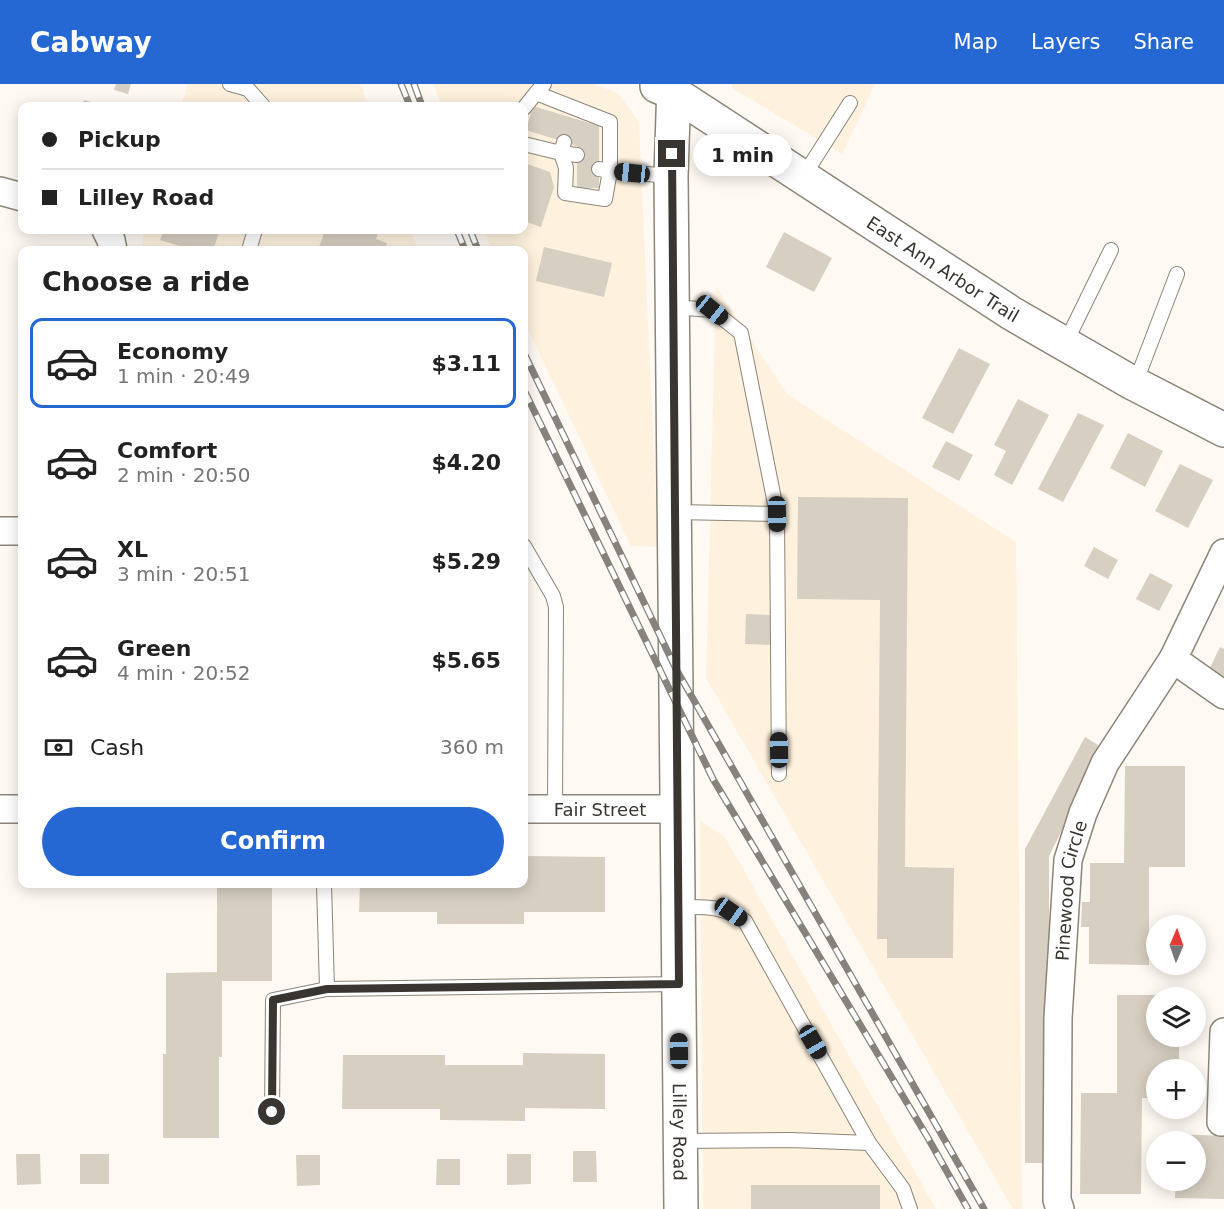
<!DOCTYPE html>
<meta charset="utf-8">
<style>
:root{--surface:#fff;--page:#f2f2f2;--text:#222;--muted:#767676;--line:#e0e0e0;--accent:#2568d4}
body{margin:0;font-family:"DejaVu Sans",sans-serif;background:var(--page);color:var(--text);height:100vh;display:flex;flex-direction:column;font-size:22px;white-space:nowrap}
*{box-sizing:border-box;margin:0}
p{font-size:20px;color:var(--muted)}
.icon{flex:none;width:33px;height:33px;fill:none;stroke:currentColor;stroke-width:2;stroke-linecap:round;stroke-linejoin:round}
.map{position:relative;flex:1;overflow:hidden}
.drawer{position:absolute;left:18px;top:162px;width:510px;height:642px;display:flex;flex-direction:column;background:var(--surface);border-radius:12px;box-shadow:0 3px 15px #0003}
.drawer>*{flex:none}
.guide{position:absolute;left:18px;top:18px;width:510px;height:132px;border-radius:12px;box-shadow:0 3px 15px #0003;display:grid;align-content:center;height:132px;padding:0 24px;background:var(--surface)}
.needle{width:39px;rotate:2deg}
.controls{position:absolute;left:1146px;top:831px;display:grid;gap:12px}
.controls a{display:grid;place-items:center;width:60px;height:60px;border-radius:50%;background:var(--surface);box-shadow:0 3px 15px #0003;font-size:30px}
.end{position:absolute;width:27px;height:27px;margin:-14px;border:8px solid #393530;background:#fff;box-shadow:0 0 0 3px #fff}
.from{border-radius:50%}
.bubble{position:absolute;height:42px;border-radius:21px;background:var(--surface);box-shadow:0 3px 15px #0003;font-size:20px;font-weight:700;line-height:42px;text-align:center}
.car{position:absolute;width:18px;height:36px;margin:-18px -9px;border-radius:8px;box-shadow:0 0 4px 2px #0007;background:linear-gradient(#222 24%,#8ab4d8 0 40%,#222 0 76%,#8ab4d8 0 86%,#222 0)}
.guide b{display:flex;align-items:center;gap:21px;height:57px;font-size:22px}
.guide b+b{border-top:2px solid var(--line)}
.guide i{width:15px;height:15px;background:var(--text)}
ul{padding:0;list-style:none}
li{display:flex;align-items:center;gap:18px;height:90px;margin:0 12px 9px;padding:0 12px;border:3px solid transparent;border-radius:12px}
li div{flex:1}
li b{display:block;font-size:22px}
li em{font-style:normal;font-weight:700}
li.selected{border-color:var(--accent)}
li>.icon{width:54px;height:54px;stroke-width:1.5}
h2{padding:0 24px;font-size:27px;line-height:72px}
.pay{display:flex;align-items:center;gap:15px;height:66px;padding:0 24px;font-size:22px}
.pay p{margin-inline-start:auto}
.primary-button{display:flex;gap:12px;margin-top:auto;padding:12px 24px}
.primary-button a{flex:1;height:69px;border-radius:36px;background:var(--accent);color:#fff;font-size:24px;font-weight:700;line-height:69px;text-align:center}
header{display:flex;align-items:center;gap:36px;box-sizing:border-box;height:84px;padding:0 30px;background:var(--accent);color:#fff}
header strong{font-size:28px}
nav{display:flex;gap:33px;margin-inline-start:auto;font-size:21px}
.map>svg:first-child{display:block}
.built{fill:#fef2de}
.building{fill:#d7cfc2}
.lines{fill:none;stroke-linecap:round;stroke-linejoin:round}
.service-casing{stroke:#8c8579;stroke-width:16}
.minor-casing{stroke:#8c8579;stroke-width:30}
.tertiary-casing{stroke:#8c8579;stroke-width:36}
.service{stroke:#fff;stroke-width:14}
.minor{stroke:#fff;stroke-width:27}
.tertiary{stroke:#fff;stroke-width:33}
.rail-casing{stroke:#86827c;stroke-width:7}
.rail{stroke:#fff;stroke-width:4.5;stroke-dasharray:14;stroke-linecap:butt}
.route{stroke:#393530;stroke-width:8}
.labels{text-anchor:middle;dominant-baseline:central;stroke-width:4.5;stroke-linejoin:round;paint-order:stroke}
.street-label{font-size:18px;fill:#393530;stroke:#fff}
</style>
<header>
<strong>Cabway</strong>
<nav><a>Map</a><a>Layers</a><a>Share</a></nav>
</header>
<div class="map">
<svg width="1224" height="1125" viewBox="0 0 1224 1125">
<rect width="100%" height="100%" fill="#fef9f2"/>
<!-- built -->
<path class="built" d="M 188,0 L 361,0 L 368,22 L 181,22 Z
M 434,0 L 593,0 L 618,9 L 639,38 L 658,463 L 631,462 L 524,237 L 524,166 L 492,166 L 483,146 L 524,146 L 524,22 L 441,22 Z
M 732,0 L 875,0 L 842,70 L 732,4 Z
M 144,146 L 410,146 L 419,166 L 142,166 Z
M 716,203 L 787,310 L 1016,458 L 1022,1125 L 1013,1125 L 706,594 Z
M 700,736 L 725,753 L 936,1125 L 703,1125 Z"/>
<!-- building -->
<path class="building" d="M 116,0 L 131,0 L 128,10 L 114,6 Z
M 84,16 L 103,22 L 82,22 Z
M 533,22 L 599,42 L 599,104 L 577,104 L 577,62 L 526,46 Z
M 524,79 L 550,88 L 554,103 L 541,143 L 524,137 Z
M 164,146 L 220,146 L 213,166 L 193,166 L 160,156 Z
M 325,146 L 379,146 L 376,155 L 387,159 L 385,166 L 318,166 Z
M 784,148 L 832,174 L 814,208 L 766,183 Z
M 544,163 L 612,179 L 604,213 L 536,197 Z
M 959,264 L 990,280 L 953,350 L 922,334 Z
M 1018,315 L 1049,331 L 1012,401 L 994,391 L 1006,367 L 994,361 Z
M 1078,329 L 1104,341 L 1063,418 L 1038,405 Z
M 1128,349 L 1163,367 L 1145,403 L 1110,384 Z
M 946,357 L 973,371 L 959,397 L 932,383 Z
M 1180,380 L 1213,396 L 1188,444 L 1155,427 Z
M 798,413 L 908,414 L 905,783 L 954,784 L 953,874 L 887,874 L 887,855 L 877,855 L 880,516 L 797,515 Z
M 1094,463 L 1118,476 L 1108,495 L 1084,482 Z
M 1150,489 L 1173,501 L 1159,527 L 1136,515 Z
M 746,530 L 771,531 L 770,561 L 745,560 Z
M 1220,563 L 1224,565 L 1224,593 L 1209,586 Z
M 1085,653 L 1103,664 L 1049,772 L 1049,1079 L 1025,1079 L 1025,765 Z
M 1125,682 L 1185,682 L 1185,783 L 1149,783 L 1149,881 L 1089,880 L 1089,843 L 1081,843 L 1082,818 L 1090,818 L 1090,779 L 1124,779 Z
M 524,772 L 605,773 L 605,828 L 524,828 L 524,840 L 437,840 L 437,828 L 359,828 L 360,800 L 524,800 Z
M 217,800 L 272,800 L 272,897 L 222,897 L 222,973 L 219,973 L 219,1054 L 163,1054 L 163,970 L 166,970 L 166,889 L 217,888 Z
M 1117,911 L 1179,911 L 1179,914 L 1156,914 L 1156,952 L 1179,952 L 1179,986 L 1156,986 L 1156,1014 L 1142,1014 L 1141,1110 L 1080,1110 L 1081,1009 L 1117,1009 Z
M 523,969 L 605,970 L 605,1025 L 525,1024 L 525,1037 L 440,1036 L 440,1025 L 342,1025 L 343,971 L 445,971 L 445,981 L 523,981 Z
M 1177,1050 L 1224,1052 L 1224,1115 L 1175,1114 L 1176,1096 L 1196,1096 L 1196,1058 L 1177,1058 Z
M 573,1067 L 596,1067 L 597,1098 L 573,1098 Z
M 16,1070 L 40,1070 L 41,1100 L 17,1101 Z
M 80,1070 L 109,1070 L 109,1100 L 80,1100 Z
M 507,1070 L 531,1070 L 531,1100 L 507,1101 Z
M 296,1071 L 320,1071 L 320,1101 L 297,1102 Z
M 437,1075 L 460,1075 L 460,1101 L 436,1101 Z
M 751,1101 L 880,1101 L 880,1125 L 751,1125 Z"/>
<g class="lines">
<defs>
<path id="service" d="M 230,0 L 248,5 L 263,22
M 544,0 L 536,9 L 610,38 L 610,87 L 671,92
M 524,24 L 536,9
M 564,58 L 561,69 L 577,71
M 524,60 L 561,69 L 566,84 L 565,109 L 605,115 L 610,87 L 599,85
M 803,93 L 850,19
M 249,166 L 255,146
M 673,223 L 712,226 L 741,249 L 777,430
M 1065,260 L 1111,166
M 1135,300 L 1177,190
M 675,428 L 777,430 L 779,690
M 524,462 L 553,512 L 556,523 L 555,725
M 324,800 L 327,905 L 678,900
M 678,823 C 704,823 722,821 745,837 L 869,1059
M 272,1028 L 273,916 L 327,905
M 680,1057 L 791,1056 L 869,1059 L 903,1105 L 910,1125"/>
<g id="minor">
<path d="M 0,107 L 22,113"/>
<path d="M 106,146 L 111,156 L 113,166"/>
<path d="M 0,447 L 22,447"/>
<path d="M 1173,575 L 1224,611"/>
<path d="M 0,725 L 22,725"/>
<path id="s1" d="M 524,725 L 677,725"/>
<path d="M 1221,1038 L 1224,948"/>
<path id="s2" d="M 1060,1125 L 1057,1116 L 1058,934 L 1068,776 L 1083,729 L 1105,679 L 1173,575 L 1224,469"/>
</g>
<g id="tertiary">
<path id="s3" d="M 674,0 L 671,92 L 681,1125"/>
<path id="s4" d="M 657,2 L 674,9 L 1011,229 L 1129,297 L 1224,346"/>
</g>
</defs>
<!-- service casing -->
<use href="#service" class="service-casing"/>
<!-- minor casing -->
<use href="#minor" class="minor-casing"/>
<!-- tertiary casing -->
<use href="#tertiary" class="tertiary-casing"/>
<!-- service -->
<use href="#service" class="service"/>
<!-- minor -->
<use href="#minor" class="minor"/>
<!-- tertiary -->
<use href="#tertiary" class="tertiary"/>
<defs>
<path id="rail" d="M 401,0 L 410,22
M 414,0 L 422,22
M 457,146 L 465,166
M 470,146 L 478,166
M 524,269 L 676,585 L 984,1125
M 524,306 L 713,695 L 928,1054 L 968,1125"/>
</defs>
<!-- rail casing -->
<use href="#rail" class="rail-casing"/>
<!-- rail -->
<use href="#rail" class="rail"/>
</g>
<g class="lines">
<!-- route -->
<path class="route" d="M 272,1028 L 273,916 L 327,905 L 679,900 L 672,70"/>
</g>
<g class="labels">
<!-- street labels -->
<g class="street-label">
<text stroke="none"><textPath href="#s4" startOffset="340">East Ann Arbor Trail</textPath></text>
<text stroke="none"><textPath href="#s1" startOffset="76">Fair Street</textPath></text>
<text stroke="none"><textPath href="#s2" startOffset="320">Pinewood Circle</textPath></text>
<text stroke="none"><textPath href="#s3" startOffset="1048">Lilley Road</textPath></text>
</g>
</g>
</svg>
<div class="controls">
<a><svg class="needle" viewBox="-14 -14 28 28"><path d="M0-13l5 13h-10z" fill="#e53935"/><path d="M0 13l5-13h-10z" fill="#767676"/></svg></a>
<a><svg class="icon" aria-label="layers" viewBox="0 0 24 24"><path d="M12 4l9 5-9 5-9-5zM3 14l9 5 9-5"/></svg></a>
<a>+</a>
<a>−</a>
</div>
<i class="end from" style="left:272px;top:1028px"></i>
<i class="end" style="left:672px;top:70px"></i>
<div class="bubble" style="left:693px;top:50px;width:99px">1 min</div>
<i class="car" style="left:632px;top:89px;rotate:276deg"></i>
<i class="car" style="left:712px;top:226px;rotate:129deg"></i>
<i class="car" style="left:777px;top:430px;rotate:179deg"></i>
<i class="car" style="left:779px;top:666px;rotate:359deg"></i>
<i class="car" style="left:731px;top:828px;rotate:125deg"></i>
<i class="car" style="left:813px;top:958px;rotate:150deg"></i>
<i class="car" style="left:679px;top:967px;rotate:359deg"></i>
<div class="guide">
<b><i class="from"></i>Pickup</b>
<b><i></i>Lilley Road</b>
</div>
<section class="drawer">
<h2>Choose a ride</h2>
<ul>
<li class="selected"><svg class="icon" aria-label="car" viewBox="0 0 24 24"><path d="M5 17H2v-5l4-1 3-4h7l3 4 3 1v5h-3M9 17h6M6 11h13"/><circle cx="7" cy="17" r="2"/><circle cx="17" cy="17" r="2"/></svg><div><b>Economy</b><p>1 min · 20:49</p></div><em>$3.11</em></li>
<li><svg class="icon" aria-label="car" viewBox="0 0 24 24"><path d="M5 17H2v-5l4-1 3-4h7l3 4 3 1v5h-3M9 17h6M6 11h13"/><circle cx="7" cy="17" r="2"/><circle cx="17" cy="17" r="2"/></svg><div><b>Comfort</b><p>2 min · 20:50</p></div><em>$4.20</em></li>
<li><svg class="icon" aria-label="car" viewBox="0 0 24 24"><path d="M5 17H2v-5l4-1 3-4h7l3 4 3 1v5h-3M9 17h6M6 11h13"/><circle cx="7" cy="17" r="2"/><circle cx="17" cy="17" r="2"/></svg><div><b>XL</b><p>3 min · 20:51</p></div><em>$5.29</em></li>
<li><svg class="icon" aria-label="car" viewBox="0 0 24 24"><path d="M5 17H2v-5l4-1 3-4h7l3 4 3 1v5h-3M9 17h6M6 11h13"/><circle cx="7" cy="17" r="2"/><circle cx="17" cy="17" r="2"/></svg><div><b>Green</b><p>4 min · 20:52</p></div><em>$5.65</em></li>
</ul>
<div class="pay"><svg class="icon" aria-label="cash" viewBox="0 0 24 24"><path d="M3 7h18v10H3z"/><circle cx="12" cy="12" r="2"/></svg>Cash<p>360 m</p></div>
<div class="primary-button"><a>Confirm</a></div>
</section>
</div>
